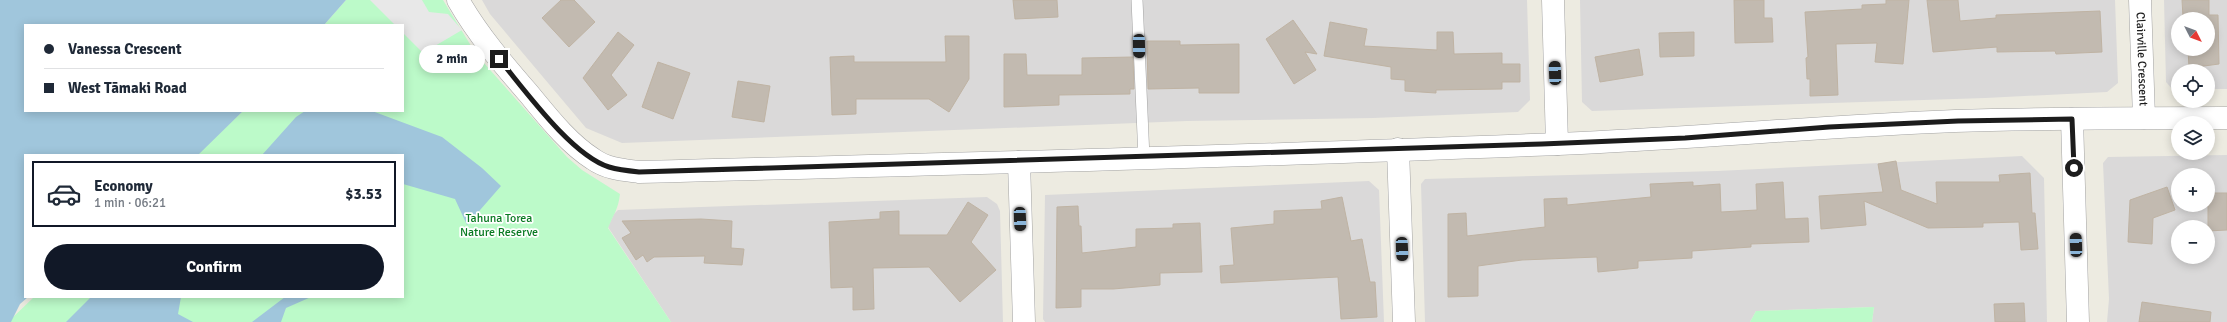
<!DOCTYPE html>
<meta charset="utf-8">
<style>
:root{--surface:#fff;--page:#f6f6f7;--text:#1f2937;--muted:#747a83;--line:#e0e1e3;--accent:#111827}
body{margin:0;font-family:Signika,sans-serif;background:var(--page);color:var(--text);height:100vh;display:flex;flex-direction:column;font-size:15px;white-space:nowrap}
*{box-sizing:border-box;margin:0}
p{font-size:13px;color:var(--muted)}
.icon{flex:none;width:22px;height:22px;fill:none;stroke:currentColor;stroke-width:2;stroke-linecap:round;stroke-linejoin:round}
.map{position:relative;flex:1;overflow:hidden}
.sheet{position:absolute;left:24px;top:154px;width:380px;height:144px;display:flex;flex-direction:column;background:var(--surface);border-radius:0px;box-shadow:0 2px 10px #0003}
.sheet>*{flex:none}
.top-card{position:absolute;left:24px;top:24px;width:380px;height:88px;border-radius:0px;box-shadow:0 2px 10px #0003;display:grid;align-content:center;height:88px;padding:0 20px;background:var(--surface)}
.needle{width:26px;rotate:132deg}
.buttons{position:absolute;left:2171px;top:12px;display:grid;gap:8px}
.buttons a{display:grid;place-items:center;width:44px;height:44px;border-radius:50%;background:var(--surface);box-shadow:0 2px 10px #0003;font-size:20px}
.end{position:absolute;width:18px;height:18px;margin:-9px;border:5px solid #1c1c1c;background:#fff;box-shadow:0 0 0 2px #fff}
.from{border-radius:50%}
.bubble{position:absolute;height:28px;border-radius:14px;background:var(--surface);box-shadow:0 2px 10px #0003;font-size:13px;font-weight:700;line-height:28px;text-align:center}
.car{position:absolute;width:12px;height:24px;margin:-12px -6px;border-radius:5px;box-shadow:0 0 3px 1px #0007;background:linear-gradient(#222 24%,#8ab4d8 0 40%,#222 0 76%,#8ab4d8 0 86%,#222 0)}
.top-card b{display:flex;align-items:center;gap:14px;height:38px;font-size:15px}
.top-card b+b{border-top:1px solid var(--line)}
.top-card i{width:10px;height:10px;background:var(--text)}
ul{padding:7px 0 0;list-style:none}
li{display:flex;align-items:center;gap:12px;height:66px;margin:0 8px 6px;padding:0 12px;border:2px solid var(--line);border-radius:0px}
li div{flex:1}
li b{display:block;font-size:15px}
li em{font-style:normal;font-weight:700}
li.active{border-color:var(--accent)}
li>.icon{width:36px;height:36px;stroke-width:1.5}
.primary-button{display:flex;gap:8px;margin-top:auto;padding:8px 20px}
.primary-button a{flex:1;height:46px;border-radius:24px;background:var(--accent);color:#fff;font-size:16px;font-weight:700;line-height:46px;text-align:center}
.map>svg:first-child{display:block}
.residential{fill:#dad9d9;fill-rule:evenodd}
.park{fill:#bcfac9}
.parking{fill:#e8e8e8}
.water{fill:#a0c6dc}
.building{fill:#c2bab0;stroke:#bfb3a3}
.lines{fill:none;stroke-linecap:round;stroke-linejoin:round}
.lane-casing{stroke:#a3a3a3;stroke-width:12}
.street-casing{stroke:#a3a3a3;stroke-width:23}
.lane{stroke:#fff;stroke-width:11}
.street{stroke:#fff;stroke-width:22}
.route{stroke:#1c1c1c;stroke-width:5}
.labels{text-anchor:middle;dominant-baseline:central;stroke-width:3.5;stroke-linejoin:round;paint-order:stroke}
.street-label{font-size:12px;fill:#1c1c1c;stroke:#fff}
.park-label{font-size:12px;fill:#097a22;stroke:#fff}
</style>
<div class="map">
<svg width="2227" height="322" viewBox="0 0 2227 322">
<rect width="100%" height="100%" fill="#edebe1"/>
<!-- residential -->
<path class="residential" d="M 482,0 L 1527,0 L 1530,100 L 1518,112 L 1373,118 L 1187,121 L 622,143 L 586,128 L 490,14 Z
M 1580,0 L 2115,0 L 2118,83 L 2107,92 L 1985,98 L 1592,111 L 1582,102 Z
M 2164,0 L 2227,0 L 2227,89 L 2208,89 L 2208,71 L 2178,71 L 2178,90 L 2173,90 L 2166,82 ZM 2178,19 L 2208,19 L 2208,49 L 2178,49 Z
M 2227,155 L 2227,322 L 2107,322 L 2109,299 L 2103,163 L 2108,157 ZM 2178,175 L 2208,175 L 2208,205 L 2178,205 ZM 2178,227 L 2208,227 L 2208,257 L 2178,257 Z
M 2022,156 L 2044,178 L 2047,322 L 1872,322 L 1874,307 L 1756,311 L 1750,322 L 1425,322 L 1421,184 L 1425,179 L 1717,171 Z
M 1369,181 L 1379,190 L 1384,322 L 1045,322 L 1043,319 L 1045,195 Z
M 987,197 L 997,204 L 1000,211 L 1003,322 L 671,322 L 608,227 L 614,214 L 618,210 Z"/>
<!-- park -->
<path class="park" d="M 346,0 L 443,0 L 476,54 L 567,157 L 582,170 L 620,194 C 618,210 614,213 608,228 L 671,322 L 8,322 L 34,297 L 403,297 L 403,155 L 196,155 L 243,111 L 403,111 L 403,25 L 324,25 Z
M 1874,307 L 1872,322 L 1750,322 L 1756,311 Z"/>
<!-- parking -->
<path class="parking" d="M 370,0 L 422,0 L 429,12 L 448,14 L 462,30 L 423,53 L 403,33 L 403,25 L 395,25 Z"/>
<!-- water -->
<path class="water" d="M 0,0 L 346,0 L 324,25 L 25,25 L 25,111 L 243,111 L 198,155 L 25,155 L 25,297 L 28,297 L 20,304 L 11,322 L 0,322 Z
M 305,111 L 372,111 L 442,137 L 482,168 L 501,186 L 467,225 L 455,199 L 403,184 L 403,155 L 262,155 L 296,117 Z
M 91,297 L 181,297 L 178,314 L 193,322 L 66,322 Z
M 285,297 L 311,297 L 286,308 L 281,322 L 252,322 Z"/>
<!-- building -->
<path class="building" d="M 561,0 L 574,0 L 595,22 L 569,47 L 542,18 Z
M 1013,0 L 1057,0 L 1058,17 L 1015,19 Z
M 1734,0 L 1764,0 L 1764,18 L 1772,18 L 1773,42 L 1735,43 Z
M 1886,0 L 1909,0 L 1903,64 L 1875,62 L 1877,43 L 1836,44 L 1838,95 L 1810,96 L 1810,79 L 1807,79 L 1806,58 L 1808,57 L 1805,12 L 1862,9 L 1862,5 L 1886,4 Z
M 1927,0 L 1958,0 L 1960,21 L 1996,18 L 1996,15 L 2100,11 L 2102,52 L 2056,54 L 2055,51 L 1997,52 L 1997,47 L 1933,52 Z
M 2182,0 L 2209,0 L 2209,15 L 2218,15 L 2219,64 L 2189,68 L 2188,49 L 2208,49 L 2208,19 L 2183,17 Z
M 1293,20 L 1317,54 L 1305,52 L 1316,70 L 1294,84 L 1266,39 Z
M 1330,22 L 1367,29 L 1364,46 L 1437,50 L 1437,32 L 1453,32 L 1454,54 L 1502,53 L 1502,64 L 1520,64 L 1520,82 L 1502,82 L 1502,89 L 1436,90 L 1436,93 L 1405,91 L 1405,80 L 1391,79 L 1391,67 L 1324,56 Z
M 618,32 L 634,45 L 611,75 L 627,95 L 608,110 L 583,78 Z
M 1694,32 L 1694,56 L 1660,57 L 1659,33 Z
M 945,36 L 969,36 L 969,79 L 949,112 L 929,99 L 856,99 L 856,114 L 832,115 L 830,57 L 854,56 L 854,62 L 946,62 Z
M 1147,41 L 1180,41 L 1180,45 L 1239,44 L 1239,93 L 1199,93 L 1199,88 L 1148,89 Z
M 1639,49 L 1643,75 L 1600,82 L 1595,57 Z
M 1004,54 L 1026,54 L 1027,75 L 1082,75 L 1082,58 L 1133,57 L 1134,89 L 1130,89 L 1130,94 L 1059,95 L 1059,105 L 1004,107 Z
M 658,62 L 690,73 L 673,119 L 642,107 Z
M 738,81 L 770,86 L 764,122 L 732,117 Z
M 1896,161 L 1901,190 L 1937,204 L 1936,182 L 2000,182 L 1999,175 L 2030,173 L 2032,213 L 2035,213 L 2038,249 L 2021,250 L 2019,222 L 1983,223 L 1983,227 L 1928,228 L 1864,201 L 1866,225 L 1821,229 L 1819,196 L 1883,192 L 1878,164 Z
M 1693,182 L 1693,186 L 1720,184 L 1721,212 L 1757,210 L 1756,184 L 1783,182 L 1785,219 L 1808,218 L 1809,242 L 1751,244 L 1751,247 L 1692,251 L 1692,258 L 1638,261 L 1638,268 L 1598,272 L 1597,257 L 1522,260 L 1478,266 L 1478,296 L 1448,297 L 1448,214 L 1466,213 L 1467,236 L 1545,227 L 1544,199 L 1567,198 L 1567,205 L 1651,197 L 1650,184 Z
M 2167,187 L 2175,210 L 2153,218 L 2152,244 L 2128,242 L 2130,200 Z
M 2208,193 L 2227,193 L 2227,230 L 2208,231 Z
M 1342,197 L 1351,241 L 1362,239 L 1370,282 L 1375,282 L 1377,317 L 1341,319 L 1338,277 L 1221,283 L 1220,266 L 1234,265 L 1231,228 L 1274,224 L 1274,211 L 1322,209 L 1321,201 Z
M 968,202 L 988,215 L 971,242 L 996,270 L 960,302 L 929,267 L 873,268 L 874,309 L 853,310 L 853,287 L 831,288 L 829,222 L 880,219 L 880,212 L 899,211 L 899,235 L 947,235 Z
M 1078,206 L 1079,226 L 1081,226 L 1082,253 L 1136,247 L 1136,229 L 1173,228 L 1173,224 L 1200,223 L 1202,272 L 1160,273 L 1160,285 L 1113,289 L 1081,289 L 1081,307 L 1056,308 L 1057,207 Z
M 701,219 L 732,221 L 731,248 L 744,249 L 742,265 L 704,263 L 705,256 L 654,257 L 647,262 L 643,255 L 636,260 L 622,238 L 631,233 L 622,221 Z
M 2142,302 L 2211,312 L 2210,322 L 2139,322 Z
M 2024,303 L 2025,322 L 1995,322 L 1994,304 Z"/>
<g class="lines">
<defs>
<path id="lane" d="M 1137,0 L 1144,158"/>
<g id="street">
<path d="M 458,0 C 478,35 503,64 529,94 C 548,117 568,143 593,159 C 607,169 623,170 639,172 C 953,164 1267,156 1581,143 C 1706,137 1830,126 1955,121 C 2046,118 2137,118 2227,118"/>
<path d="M 1553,0 L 1557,144"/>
<path id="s1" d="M 2140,0 L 2144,118"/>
<path d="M 2072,119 L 2078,322"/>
<path d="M 1398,149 L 1404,322"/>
<path d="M 1019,162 L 1024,322"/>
</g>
</defs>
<!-- lane casing -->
<use href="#lane" class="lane-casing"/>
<!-- street casing -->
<use href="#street" class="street-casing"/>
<!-- lane -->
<use href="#lane" class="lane"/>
<!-- street -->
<use href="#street" class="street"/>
</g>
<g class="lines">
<!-- route -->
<path class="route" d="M 499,59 C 524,89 571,155 609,167 C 619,170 629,171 639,172 L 1542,144 L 1685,138 L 1829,127 L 1958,121 L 2072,119 L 2074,168"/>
</g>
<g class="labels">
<!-- street labels -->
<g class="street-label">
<text stroke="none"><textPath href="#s1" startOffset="59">Clairville Crescent</textPath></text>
</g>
<!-- park labels -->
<g class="park-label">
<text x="499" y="218">Tahuna Torea<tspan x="499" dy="14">Nature Reserve</tspan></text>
</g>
</g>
</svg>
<div class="buttons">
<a><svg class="needle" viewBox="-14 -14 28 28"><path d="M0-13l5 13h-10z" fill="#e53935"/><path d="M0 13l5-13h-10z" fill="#747a83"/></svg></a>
<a><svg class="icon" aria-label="locate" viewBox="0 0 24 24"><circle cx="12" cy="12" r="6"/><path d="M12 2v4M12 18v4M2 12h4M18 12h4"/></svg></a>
<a><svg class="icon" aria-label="layers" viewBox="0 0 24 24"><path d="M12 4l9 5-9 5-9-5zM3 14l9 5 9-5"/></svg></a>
<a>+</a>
<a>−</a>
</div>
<i class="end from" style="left:2074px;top:168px"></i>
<i class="end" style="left:499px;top:59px"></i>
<div class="bubble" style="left:419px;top:45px;width:66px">2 min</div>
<i class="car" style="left:1139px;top:46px;rotate:179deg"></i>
<i class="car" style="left:1555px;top:73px;rotate:358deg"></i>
<i class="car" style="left:1020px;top:219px;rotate:178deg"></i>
<i class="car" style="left:2076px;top:245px;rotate:358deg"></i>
<i class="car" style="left:1402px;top:249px;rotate:178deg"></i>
<div class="top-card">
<b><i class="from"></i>Vanessa Crescent</b>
<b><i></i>West Tāmaki Road</b>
</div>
<section class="sheet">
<ul>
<li class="active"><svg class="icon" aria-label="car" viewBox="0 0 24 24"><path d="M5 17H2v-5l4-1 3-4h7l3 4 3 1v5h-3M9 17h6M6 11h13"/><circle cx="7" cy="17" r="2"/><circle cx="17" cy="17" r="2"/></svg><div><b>Economy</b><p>1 min · 06:21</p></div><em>$3.53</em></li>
</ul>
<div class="primary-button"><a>Confirm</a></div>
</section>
</div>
